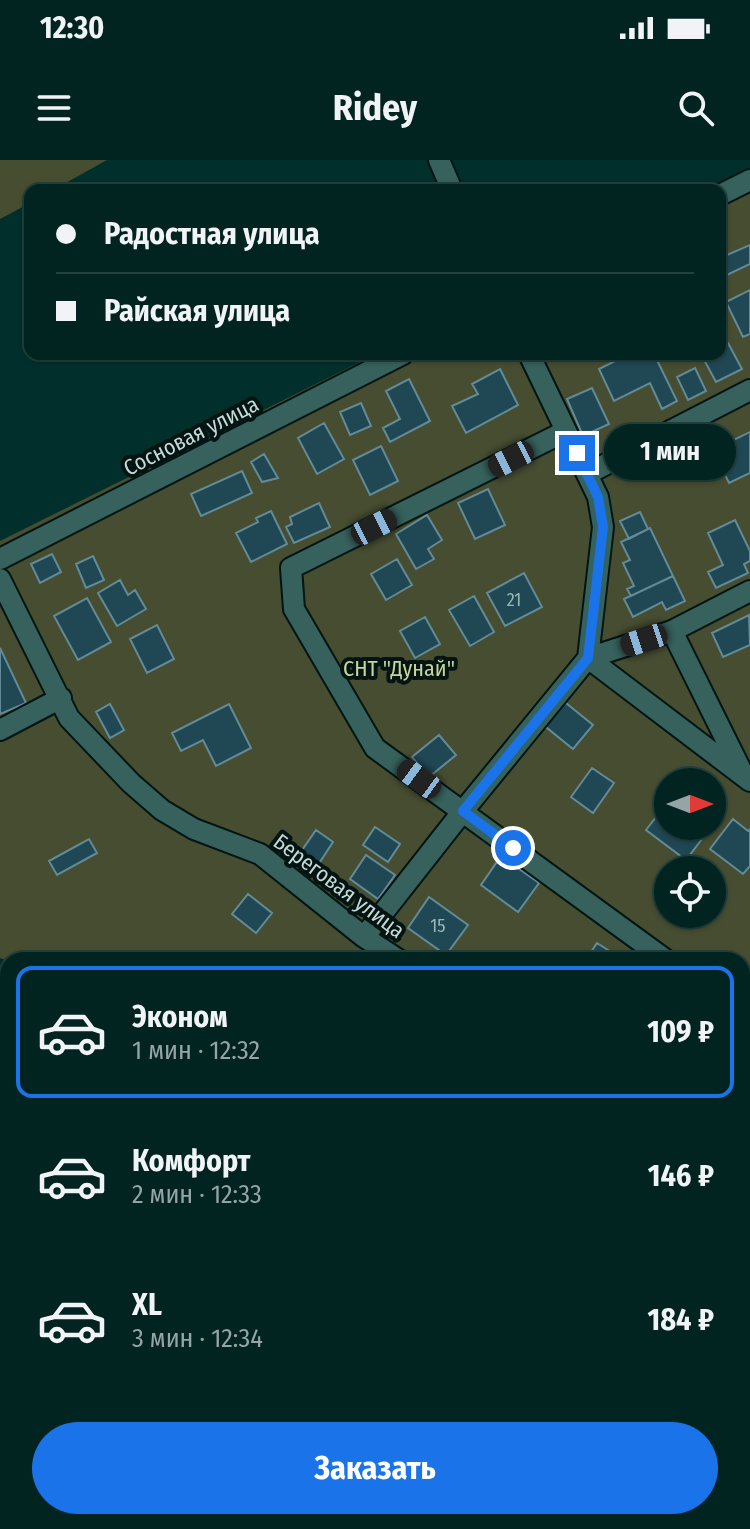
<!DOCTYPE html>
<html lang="ru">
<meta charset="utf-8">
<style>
:root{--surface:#012421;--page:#0b2c2a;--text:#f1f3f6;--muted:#96a4a5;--line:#23413f;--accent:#1a73e8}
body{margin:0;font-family:"Fira Sans Condensed",sans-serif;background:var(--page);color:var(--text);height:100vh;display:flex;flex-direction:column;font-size:30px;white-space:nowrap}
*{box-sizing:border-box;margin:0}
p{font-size:26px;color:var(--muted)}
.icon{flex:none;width:44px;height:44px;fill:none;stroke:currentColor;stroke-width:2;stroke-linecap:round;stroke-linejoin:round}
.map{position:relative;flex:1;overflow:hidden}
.sheet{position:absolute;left:0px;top:792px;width:750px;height:578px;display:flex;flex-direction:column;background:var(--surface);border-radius:24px 24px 0 0;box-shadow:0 2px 6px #0004,0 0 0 2px var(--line)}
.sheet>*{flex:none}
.banner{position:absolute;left:24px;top:24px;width:702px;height:176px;border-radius:16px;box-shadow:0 2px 6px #0004,0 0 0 2px var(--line);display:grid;align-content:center;height:176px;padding:0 32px;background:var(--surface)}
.needle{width:52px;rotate:90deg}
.tools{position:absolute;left:654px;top:608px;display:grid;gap:16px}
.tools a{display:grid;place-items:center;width:72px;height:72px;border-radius:50%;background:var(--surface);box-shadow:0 2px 6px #0004,0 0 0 2px var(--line);font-size:40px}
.end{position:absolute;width:36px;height:36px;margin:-18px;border:10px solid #1a73e8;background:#fff;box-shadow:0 0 0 4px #fff}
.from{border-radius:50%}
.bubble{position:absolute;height:56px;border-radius:28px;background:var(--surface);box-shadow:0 2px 6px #0004,0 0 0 2px var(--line);font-size:26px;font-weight:700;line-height:56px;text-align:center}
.car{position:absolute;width:24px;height:48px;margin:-24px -12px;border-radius:10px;box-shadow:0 0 6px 2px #0007;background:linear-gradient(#222 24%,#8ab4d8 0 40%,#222 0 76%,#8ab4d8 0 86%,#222 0)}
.banner b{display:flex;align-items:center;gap:28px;height:76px;font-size:30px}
.banner b+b{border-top:2px solid var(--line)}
.banner i{width:20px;height:20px;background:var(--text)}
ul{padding:14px 0 0;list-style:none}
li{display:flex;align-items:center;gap:24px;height:132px;margin:0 16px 12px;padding:0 16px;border:4px solid transparent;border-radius:16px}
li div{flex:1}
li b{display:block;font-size:30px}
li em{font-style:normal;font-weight:700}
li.current{border-color:var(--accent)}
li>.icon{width:72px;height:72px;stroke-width:1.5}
.button{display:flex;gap:16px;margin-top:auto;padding:16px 32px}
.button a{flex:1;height:92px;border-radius:48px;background:var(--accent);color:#fff;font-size:32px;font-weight:700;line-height:92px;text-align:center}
.status{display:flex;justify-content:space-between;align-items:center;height:56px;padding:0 40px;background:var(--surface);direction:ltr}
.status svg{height:22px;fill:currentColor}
header{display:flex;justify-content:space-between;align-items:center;height:104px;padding:0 32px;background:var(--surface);font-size:36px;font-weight:700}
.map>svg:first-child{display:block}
.green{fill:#464d31;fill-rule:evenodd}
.water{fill:#000f23}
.building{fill:#204854;stroke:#638b97;stroke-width:2}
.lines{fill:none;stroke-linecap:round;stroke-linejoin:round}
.minor-casing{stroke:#011513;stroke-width:24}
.minor{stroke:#37615c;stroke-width:20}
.route{stroke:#1a73e8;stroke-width:10}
.labels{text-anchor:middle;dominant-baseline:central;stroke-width:8;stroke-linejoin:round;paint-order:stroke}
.number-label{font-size:18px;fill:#9bb6b6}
.street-label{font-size:22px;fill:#c4dad7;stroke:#041412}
.park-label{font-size:22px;fill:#c5d59b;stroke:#041412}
</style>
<div class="status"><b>12:30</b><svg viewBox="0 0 49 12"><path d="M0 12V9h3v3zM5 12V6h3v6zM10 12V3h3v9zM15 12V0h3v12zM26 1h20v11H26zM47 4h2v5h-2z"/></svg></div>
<header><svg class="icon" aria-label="menu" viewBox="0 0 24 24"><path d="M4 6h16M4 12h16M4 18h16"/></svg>Ridey<svg class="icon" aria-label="search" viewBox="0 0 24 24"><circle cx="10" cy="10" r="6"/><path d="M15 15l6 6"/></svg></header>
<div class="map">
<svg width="750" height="1369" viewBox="0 0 750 1369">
<rect width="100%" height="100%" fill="#01302c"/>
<!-- green -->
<path class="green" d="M 0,0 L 107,0 L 53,30 L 30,30 L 30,43 L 0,59 Z
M 750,8 L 750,1227 L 742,1213 L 742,800 L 8,801 L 0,798 L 0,381 L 376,194 L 720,194 L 720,30 L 706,30 ZM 668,622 L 712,622 L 712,666 L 668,666 ZM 668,710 L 712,710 L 712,754 L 668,754 Z"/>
<!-- water -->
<path class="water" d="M 0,841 L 8,844 L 8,1362 L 742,1362 L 742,1339 L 750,1349 L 750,1369 L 0,1369 Z"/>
<!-- building -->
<path class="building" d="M 750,85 L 750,104 L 727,115 L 720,98 Z
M 750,130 L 750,174 L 743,177 L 726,142 Z
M 728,183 L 742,209 L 716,222 L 702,196 L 720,194 L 720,187 Z
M 629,194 L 654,194 L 677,241 L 662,249 L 650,223 L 614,241 L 599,209 Z
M 695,208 L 706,231 L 688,240 L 677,217 Z
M 500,209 L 518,245 L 466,273 L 452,246 L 478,234 L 472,224 Z
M 409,219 L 430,261 L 390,282 L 383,268 L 400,259 L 386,231 Z
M 592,228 L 609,264 L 583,276 L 567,239 Z
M 361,243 L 371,266 L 350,275 L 340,252 Z
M 324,263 L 344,299 L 317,314 L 298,278 Z
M 750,272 L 750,313 L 729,323 L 713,290 Z
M 381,286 L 398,321 L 370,335 L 353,300 Z
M 264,294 L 278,318 L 262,322 L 251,302 Z
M 242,311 L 252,333 L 201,356 L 191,334 Z
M 488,329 L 505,365 L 475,379 L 458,343 Z
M 319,343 L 330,367 L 294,383 L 286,367 L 292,364 L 290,357 Z
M 271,351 L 287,384 L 251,402 L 236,373 L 258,362 L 256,358 Z
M 640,352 L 648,369 L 629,379 L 620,361 Z
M 427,355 L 442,380 L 428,389 L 434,399 L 416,409 L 396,374 Z
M 735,360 L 750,391 L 750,401 L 744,404 L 748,413 L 716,428 L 708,412 L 723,405 L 708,373 Z
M 650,368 L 673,416 L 631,436 L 627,429 L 634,426 L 623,403 L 630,400 L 621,382 Z
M 52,394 L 61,412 L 40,423 L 31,404 Z
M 93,396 L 104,420 L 86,428 L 76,404 Z
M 397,399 L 412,425 L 386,440 L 371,414 Z
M 524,413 L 542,447 L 505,466 L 487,433 Z
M 673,416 L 685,441 L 666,450 L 662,442 L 633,457 L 624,439 Z
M 120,420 L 128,435 L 135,430 L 146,449 L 117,466 L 98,433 Z
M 474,436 L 494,472 L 470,486 L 449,450 Z
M 87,438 L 111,482 L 78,500 L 54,456 Z
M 749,455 L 750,485 L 723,497 L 712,473 Z
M 425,457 L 440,484 L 415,498 L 400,471 Z
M 157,465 L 174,499 L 147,513 L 130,479 Z
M 0,488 L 26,543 L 0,554 Z
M 561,539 L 593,565 L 573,589 L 541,563 Z
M 110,544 L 124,570 L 110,578 L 96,552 Z
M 229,544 L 251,588 L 216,606 L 203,580 L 181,591 L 172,573 Z
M 439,575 L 456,595 L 429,617 L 412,597 Z
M 592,608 L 614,623 L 593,653 L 571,637 Z
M 668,642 L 668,666 L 711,667 L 686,700 L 646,670 Z
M 733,659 L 748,671 L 750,669 L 750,706 L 743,714 L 710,689 Z
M 375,667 L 400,684 L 388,702 L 363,685 Z
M 316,670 L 333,682 L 316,708 L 298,696 Z
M 89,679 L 97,693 L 57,715 L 49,701 Z
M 366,695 L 395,715 L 378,739 L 350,719 Z
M 501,696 L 539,723 L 518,752 L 481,725 Z
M 248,734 L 272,753 L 256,773 L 232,754 Z
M 429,737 L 468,765 L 446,795 L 408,768 Z
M 597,783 L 622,799 L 621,800 L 586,800 Z"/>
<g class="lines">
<defs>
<path id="minor" d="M 439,0 L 452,30
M 720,35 L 750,20
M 529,194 L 598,337 L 603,367 L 588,498 L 750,621
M 566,271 L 291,408 L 294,449 L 375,588 L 666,800
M 587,314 L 750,230
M 0,399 L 403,194
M 0,419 L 69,558 L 131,623 L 162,650 L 194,669 L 260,694 L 364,777 L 399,800
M 672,471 L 743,614
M 0,570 L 61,538
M 364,777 L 463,651 L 588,498 L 672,471 L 750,431
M 742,856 L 750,862
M 742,1059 L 750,1064"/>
</defs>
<!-- minor casing -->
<use href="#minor" class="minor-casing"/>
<!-- minor -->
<use href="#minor" class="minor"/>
</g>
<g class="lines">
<!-- route -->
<path class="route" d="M 513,688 L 463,651 L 588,498 L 603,367 L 598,337 L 577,293"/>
</g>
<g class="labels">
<!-- number labels -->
<g class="number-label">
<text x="514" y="440">21</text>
<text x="438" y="766">15</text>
</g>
<!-- street labels -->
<g class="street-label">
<text transform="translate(191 276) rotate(-27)">Сосновая улица</text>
<text transform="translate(339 726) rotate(37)">Береговая улица</text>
</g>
<!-- park labels -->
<g class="park-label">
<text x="399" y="508">СНТ "Дунай"</text>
</g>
</g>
</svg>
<div class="tools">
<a><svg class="needle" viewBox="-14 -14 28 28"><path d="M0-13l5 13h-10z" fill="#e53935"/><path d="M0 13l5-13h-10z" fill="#96a4a5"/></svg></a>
<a><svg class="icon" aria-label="locate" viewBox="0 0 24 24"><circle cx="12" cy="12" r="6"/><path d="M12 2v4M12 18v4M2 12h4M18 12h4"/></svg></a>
</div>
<i class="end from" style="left:513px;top:688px"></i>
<i class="end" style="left:577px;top:293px"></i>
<div class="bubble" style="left:604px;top:264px;width:132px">1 мин</div>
<i class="car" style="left:511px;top:299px;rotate:243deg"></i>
<i class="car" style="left:374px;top:367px;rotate:63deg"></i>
<i class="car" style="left:644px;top:480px;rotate:252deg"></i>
<i class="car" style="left:419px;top:619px;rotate:306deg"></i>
<div class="banner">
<b><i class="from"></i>Радостная улица</b>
<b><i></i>Райская улица</b>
</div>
<section class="sheet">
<ul>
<li class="current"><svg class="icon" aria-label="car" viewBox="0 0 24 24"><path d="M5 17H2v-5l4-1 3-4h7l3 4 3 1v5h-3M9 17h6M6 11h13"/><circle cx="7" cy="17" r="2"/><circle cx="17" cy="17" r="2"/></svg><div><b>Эконом</b><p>1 мин · 12:32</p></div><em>109 ₽</em></li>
<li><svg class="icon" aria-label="car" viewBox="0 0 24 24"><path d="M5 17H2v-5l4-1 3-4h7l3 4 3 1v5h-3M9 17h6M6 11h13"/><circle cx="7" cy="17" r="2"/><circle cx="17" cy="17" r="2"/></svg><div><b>Комфорт</b><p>2 мин · 12:33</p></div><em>146 ₽</em></li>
<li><svg class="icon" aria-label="car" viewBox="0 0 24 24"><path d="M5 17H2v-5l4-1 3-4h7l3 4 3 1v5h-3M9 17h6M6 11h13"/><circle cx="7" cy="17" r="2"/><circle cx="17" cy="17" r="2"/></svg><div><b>XL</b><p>3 мин · 12:34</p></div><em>184 ₽</em></li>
</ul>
<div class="button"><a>Заказать</a></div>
</section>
</div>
